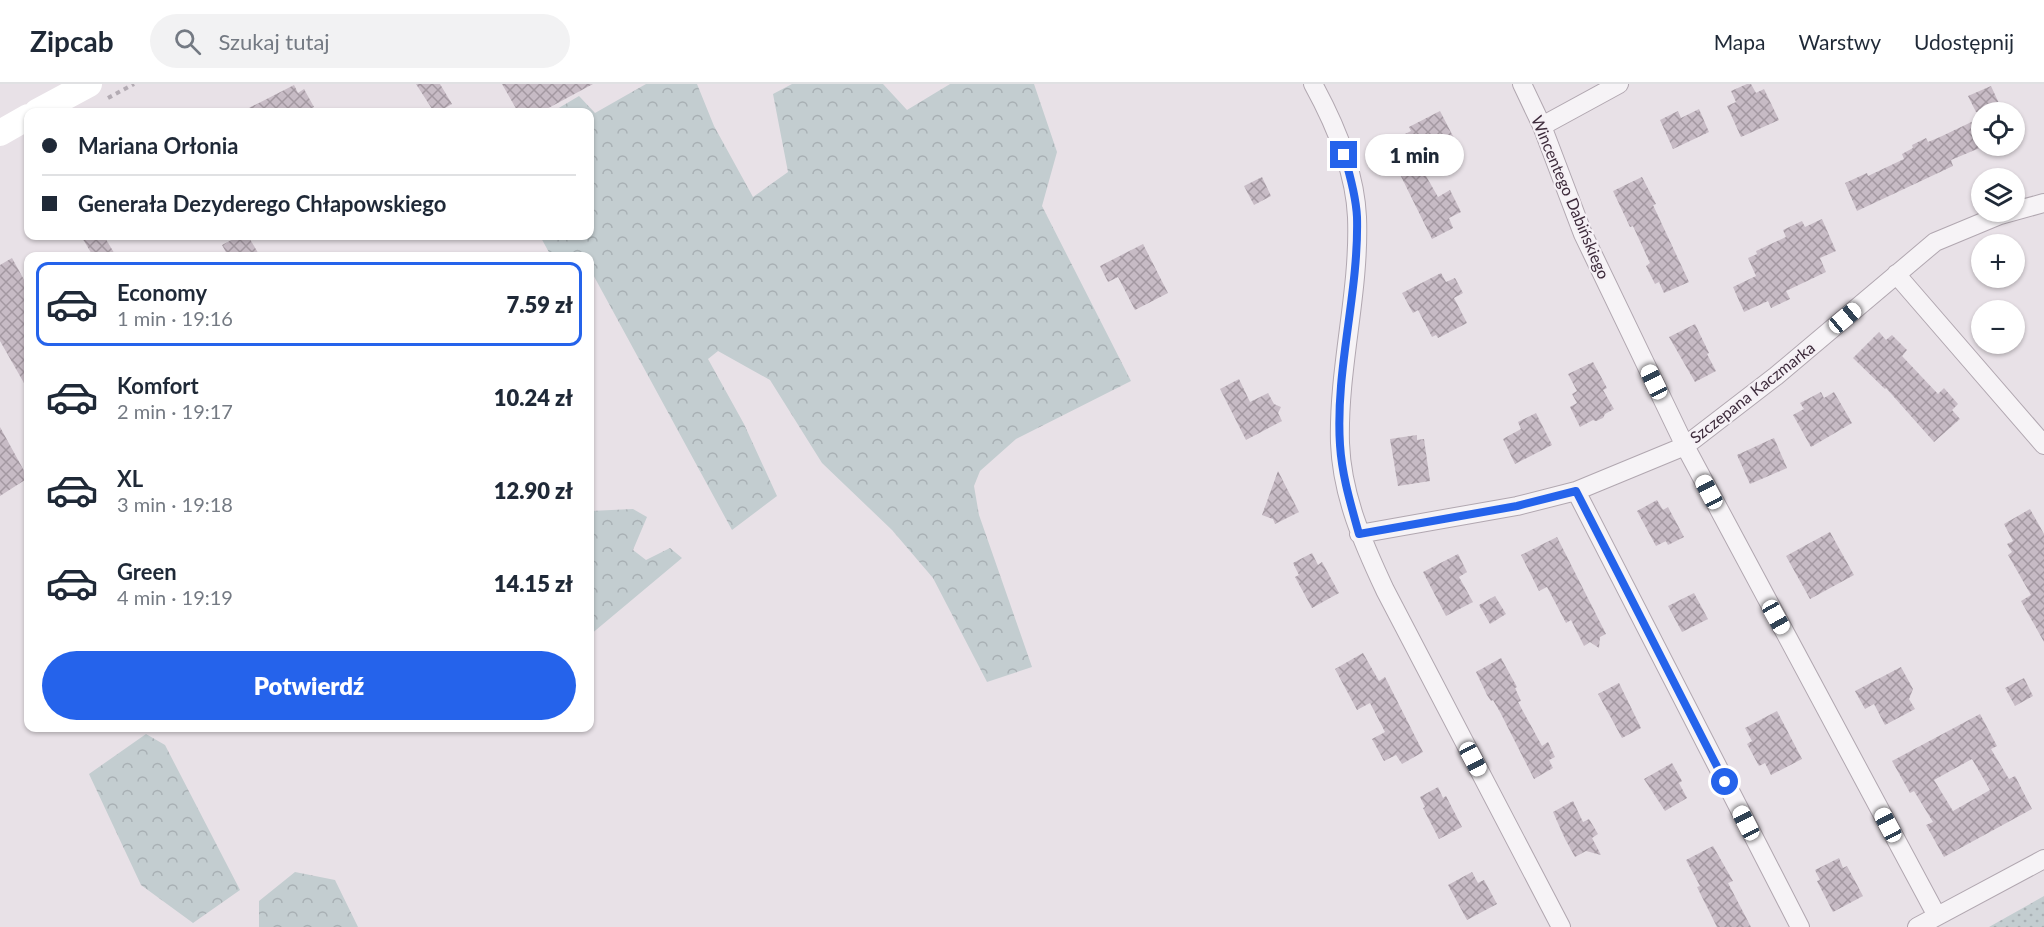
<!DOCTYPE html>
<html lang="pl">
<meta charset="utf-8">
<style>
:root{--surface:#fff;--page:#f2f2f3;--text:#1f2937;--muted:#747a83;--line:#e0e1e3;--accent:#2563eb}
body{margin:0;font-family:Lato,sans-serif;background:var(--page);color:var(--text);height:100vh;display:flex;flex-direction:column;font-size:22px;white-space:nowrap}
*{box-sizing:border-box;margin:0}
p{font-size:20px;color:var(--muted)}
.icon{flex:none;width:33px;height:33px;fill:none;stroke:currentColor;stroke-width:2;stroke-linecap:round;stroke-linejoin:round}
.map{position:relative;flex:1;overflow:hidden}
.side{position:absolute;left:24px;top:168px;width:570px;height:480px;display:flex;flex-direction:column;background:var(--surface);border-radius:12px;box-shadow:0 2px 4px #0004}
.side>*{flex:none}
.guide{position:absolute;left:24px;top:24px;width:570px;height:132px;border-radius:12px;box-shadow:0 2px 4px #0004;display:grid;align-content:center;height:132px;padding:0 18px;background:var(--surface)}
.fabs{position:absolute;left:1971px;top:18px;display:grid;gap:12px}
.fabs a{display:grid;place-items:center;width:54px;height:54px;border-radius:50%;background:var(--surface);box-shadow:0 2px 4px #0004;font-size:30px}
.end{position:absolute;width:27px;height:27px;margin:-14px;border:8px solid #2563eb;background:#fff;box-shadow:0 0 0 3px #fff}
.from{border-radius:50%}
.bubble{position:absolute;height:42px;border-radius:21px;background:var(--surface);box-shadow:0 2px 4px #0004;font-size:20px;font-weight:800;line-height:42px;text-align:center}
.car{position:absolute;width:18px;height:36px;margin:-18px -9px;border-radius:8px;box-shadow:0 0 4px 2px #0007;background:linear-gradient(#fff 24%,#345 0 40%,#fff 0 76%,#345 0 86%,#fff 0)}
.guide b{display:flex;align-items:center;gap:21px;height:57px;font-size:22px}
.guide b+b{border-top:2px solid var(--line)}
.guide i{width:15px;height:15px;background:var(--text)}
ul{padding:10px 0 0;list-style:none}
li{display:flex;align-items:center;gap:18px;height:84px;margin:0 12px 9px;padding:0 6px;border:3px solid transparent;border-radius:12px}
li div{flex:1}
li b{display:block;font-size:22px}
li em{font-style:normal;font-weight:800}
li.current{border-color:var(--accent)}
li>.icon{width:54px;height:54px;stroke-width:1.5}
.button{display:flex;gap:12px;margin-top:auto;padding:12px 18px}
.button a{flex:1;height:69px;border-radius:36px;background:var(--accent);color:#fff;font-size:24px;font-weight:800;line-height:69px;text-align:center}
header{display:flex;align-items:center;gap:36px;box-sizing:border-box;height:84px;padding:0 30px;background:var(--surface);border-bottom:2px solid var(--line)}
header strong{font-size:28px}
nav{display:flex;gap:33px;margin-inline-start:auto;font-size:21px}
.search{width:420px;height:54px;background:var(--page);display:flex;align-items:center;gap:15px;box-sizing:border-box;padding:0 21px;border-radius:33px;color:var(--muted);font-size:22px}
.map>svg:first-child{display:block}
.forest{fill:url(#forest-crowns)}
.garden{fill:url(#garden-dots)}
.building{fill:url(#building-cross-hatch);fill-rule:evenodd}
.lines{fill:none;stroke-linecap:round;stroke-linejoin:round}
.street-casing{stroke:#b1a7b0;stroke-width:20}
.path{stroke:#b3abb3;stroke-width:4;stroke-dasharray:4.5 4.5;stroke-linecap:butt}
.street{stroke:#f6f3f6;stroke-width:18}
.secondary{stroke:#fff;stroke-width:26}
.route{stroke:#2563eb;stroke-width:8}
.labels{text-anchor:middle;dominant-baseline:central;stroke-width:4.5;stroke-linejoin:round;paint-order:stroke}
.street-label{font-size:16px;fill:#3d2b3b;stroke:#f5f0f5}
</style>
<header>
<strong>Zipcab</strong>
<div class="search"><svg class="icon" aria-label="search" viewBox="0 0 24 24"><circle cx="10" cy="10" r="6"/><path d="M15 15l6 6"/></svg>Szukaj tutaj</div>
<nav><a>Mapa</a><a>Warstwy</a><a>Udostępnij</a></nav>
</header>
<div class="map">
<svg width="2044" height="843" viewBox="0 0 2044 843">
<defs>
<pattern id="forest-crowns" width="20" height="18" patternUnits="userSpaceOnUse" patternTransform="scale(1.5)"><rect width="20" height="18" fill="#c3cdd0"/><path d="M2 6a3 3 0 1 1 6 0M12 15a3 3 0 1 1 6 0" fill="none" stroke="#a8b0b4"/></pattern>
<pattern id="garden-dots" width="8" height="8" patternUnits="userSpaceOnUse" patternTransform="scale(1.5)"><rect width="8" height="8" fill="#c3cdd0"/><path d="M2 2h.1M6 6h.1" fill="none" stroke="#a8b0b4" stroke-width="1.8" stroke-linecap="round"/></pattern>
<pattern id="building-cross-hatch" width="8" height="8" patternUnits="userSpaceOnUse" patternTransform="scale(1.5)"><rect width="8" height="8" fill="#c7bbc5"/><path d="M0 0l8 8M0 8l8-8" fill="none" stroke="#a398a1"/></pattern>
</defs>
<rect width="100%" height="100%" fill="#e8e1e7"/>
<!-- forest -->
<path class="forest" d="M 646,0 L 697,0 L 714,42 L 753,113 L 788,88 L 773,10 L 792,0 L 883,0 L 907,26 L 950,0 L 1034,0 L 1057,68 L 1042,122 L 1131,297 L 1016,355 L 980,387 L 974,402 L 979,431 L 1032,583 L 987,598 L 933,494 L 892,446 L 822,379 L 770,296 L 718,267 L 708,275 L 744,340 L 777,412 L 732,446 L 590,185 L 590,172 L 551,172 L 540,152 L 590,152 L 590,28 L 552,28 L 579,12 L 595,29 Z
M 633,425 L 647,433 L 633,466 L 646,476 L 670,464 L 682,474 L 590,551 L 590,427 Z
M 146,650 L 165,661 L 240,806 L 193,839 L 141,801 L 89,690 Z
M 295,788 L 335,796 L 358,843 L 259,843 L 259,817 Z"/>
<!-- garden -->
<path class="garden" d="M 2044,812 L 2044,843 L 1989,843 Z"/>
<!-- building -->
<path class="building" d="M 416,0 L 440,0 L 452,20 L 438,28 L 434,28 Z
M 502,0 L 593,0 L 541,28 L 518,28 Z
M 1747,0 L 1751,0 L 1756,9 L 1764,5 L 1779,36 L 1741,53 L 1727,22 L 1736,18 L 1731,7 Z
M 294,1 L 298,9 L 304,5 L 314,23 L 303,28 L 241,28 Z
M 1991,2 L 2003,28 L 1976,28 L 1968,12 Z
M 1699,25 L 1709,48 L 1673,65 L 1660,36 L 1678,27 L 1681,34 Z
M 1440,27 L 1456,58 L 1418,78 L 1438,113 L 1450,106 L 1461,128 L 1449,134 L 1453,144 L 1432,155 L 1385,60 L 1411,47 L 1409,43 Z
M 1982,33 L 1982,63 L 1951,76 L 1953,82 L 1857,127 L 1845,99 L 1867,89 L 1868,92 L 1904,75 L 1902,70 L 1913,64 L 1912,61 L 1926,54 L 1928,58 L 1940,53 Z
M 1262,93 L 1271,112 L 1254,121 L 1244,102 Z
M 1642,93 L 1656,120 L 1653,121 L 1689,198 L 1664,209 L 1659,198 L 1655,200 L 1646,182 L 1650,179 L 1633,142 L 1630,143 L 1613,107 Z
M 1822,135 L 1836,167 L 1820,174 L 1826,188 L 1786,207 L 1790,215 L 1771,224 L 1768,217 L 1744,228 L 1733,203 L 1756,192 L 1748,174 L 1757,170 L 1756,167 L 1786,153 L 1783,146 L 1802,137 L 1805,143 Z
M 81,152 L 104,152 L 116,172 L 93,172 Z
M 239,152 L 248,152 L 260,172 L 228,172 L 222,161 Z
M 1143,160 L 1168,209 L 1135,226 L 1118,193 L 1108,198 L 1100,182 Z
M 12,174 L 28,203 L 28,306 L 0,257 L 0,181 Z
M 1441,189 L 1446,198 L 1455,194 L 1463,209 L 1454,214 L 1467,239 L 1438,254 L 1436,251 L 1432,253 L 1418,226 L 1413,229 L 1402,209 Z
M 1695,240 L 1709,269 L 1707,270 L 1716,287 L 1695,298 L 1669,253 Z
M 1879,248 L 1886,256 L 1892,251 L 1907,266 L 1902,272 L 1938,310 L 1944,304 L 1958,320 L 1952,326 L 1960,335 L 1934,358 L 1886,304 L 1885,305 L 1853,274 Z
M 1593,278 L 1607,304 L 1603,306 L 1614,325 L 1605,330 L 1603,334 L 1596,337 L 1593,336 L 1580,343 L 1570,323 L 1577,319 L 1572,310 L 1577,307 L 1568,290 Z
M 1239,295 L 1250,318 L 1268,309 L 1274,320 L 1281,323 L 1278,329 L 1282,337 L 1246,356 L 1220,305 Z
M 1821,308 L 1824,314 L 1834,308 L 1852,339 L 1811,363 L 1793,331 L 1804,325 L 1800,319 Z
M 1536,329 L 1552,361 L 1515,380 L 1503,355 L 1521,345 L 1518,338 Z
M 0,343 L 28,394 L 0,412 Z
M 1417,351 L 1417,356 L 1424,355 L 1430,397 L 1398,402 L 1390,355 Z
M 1774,354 L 1787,384 L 1750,400 L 1737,371 Z
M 1278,387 L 1299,428 L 1275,440 L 1273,435 L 1262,431 Z
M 1657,416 L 1663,426 L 1668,423 L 1684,453 L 1668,461 L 1666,457 L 1656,462 L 1637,427 Z
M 2030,425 L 2044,450 L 2044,558 L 2021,517 L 2031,511 L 2008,471 L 2012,468 L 2007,460 L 2013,457 L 2004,440 Z
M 1830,448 L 1854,491 L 1810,515 L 1786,472 Z
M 1557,453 L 1606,550 L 1600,553 L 1599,564 L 1590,558 L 1584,562 L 1571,536 L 1566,539 L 1547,503 L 1539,507 L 1521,471 Z
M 1312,469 L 1318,481 L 1322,478 L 1339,509 L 1312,524 L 1295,493 L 1299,491 L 1293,479 Z
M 1458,470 L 1467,488 L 1459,493 L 1473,518 L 1446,532 L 1423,488 Z
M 1694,509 L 1708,535 L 1682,548 L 1668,522 Z
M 1495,512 L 1506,530 L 1490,540 L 1479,521 Z
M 1363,569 L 1379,597 L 1385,593 L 1423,668 L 1402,680 L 1396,671 L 1384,677 L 1372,655 L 1385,648 L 1370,619 L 1357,626 L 1335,585 Z
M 1501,574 L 1517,603 L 1515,604 L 1521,617 L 1518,618 L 1542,662 L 1548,658 L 1555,673 L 1549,676 L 1553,684 L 1534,695 L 1500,628 L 1493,616 L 1491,617 L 1487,611 L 1476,588 Z
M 1901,583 L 1913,605 L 1909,615 L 1915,625 L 1885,641 L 1874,620 L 1865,625 L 1855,607 Z
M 2024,594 L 2033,612 L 2015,622 L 2005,604 Z
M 1619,599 L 1641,644 L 1622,654 L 1598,610 Z
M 1777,627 L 1802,675 L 1771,691 L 1765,679 L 1759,682 L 1747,660 L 1752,657 L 1745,644 Z
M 1980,630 L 1997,662 L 1991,665 L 2009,695 L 2015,692 L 2032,725 L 1944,773 L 1926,741 L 1933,738 L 1914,707 L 1910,709 L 1892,677 ZM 1972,675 L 1990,706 L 1953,727 L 1934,696 Z
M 1672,679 L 1682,697 L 1679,699 L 1687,714 L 1665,727 L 1644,695 Z
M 1438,703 L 1443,714 L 1446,712 L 1462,743 L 1439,755 L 1423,724 L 1425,723 L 1420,713 Z
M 1573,717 L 1583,738 L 1589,735 L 1598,750 L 1592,754 L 1601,771 L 1586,767 L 1575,773 L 1565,755 L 1553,728 Z
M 1713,762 L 1733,797 L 1728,799 L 1751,843 L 1717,843 L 1697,803 L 1700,802 L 1686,776 Z
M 1839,774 L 1843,784 L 1847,782 L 1863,812 L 1833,828 L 1817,797 L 1820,796 L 1815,786 Z
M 1472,788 L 1478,799 L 1484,796 L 1497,820 L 1467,836 L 1448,801 Z"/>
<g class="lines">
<defs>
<path id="street" d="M 1313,0 C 1335,40 1355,87 1357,133 C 1360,208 1338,283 1340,359 C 1342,412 1363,459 1385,506 L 1561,843
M 1522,0 L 1542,42 L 1583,150 L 1685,362 L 1937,832
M 1542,42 L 1619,0
M 1896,190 L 2044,361
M 1576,407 L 1800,843
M 1359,450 L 1517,422 L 1576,407 L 1685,362 L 1776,292 L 1935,158 L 2000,131 L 2044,119
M 1917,843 L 2044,775"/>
</defs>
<!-- street casing -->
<use href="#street" class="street-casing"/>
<!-- path -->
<path class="path" d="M 108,14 L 134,0"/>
<!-- street -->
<use href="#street" class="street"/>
<!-- secondary -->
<path class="secondary" d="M 37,28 L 89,0
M 0,49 L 28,33"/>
</g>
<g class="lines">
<!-- route -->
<path class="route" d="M 1344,71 C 1350,91 1356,112 1357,133 C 1359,209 1335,285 1340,361 C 1342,392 1351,421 1359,450 L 1517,422 L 1576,407 L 1725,698"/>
</g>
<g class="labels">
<!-- street labels -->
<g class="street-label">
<text transform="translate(1571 113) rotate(67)">Wincentego Dabińskiego</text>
<text transform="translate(1752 308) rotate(-38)">Szczepana Kaczmarka</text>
</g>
</g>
</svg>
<div class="fabs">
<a><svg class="icon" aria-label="locate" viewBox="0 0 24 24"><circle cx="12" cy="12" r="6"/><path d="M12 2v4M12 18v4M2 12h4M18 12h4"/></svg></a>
<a><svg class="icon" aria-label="layers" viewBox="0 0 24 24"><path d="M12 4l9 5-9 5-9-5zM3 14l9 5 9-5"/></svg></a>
<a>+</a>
<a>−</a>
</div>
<i class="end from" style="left:1725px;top:698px"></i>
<i class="end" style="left:1344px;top:71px"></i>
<div class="bubble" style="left:1365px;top:50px;width:99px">1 min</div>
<i class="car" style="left:1845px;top:234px;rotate:50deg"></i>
<i class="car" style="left:1654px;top:298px;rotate:334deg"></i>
<i class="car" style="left:1709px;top:408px;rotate:332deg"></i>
<i class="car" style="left:1776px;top:533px;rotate:151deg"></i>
<i class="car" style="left:1473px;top:675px;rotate:152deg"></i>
<i class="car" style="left:1746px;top:739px;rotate:333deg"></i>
<i class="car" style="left:1888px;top:741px;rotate:332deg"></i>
<div class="guide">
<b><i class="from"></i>Mariana Orłonia</b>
<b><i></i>Generała Dezyderego Chłapowskiego</b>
</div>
<section class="side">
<ul>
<li class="current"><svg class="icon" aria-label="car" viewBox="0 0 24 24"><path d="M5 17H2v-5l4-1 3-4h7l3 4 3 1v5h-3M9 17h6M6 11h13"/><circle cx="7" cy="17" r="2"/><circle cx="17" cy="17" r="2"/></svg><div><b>Economy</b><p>1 min · 19:16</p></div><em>7.59 zł</em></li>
<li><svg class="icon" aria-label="car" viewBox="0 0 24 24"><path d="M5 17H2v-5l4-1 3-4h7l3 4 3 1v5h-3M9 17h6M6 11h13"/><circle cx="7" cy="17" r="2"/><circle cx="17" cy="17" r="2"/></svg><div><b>Komfort</b><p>2 min · 19:17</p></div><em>10.24 zł</em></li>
<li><svg class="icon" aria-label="car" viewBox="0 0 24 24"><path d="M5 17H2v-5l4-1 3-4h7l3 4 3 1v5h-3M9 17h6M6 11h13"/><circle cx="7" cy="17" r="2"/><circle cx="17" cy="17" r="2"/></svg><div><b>XL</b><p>3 min · 19:18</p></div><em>12.90 zł</em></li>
<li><svg class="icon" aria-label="car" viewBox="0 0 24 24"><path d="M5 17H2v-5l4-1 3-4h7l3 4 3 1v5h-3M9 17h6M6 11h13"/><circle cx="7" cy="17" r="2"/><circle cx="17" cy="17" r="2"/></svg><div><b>Green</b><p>4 min · 19:19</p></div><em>14.15 zł</em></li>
</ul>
<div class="button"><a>Potwierdź</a></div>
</section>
</div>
